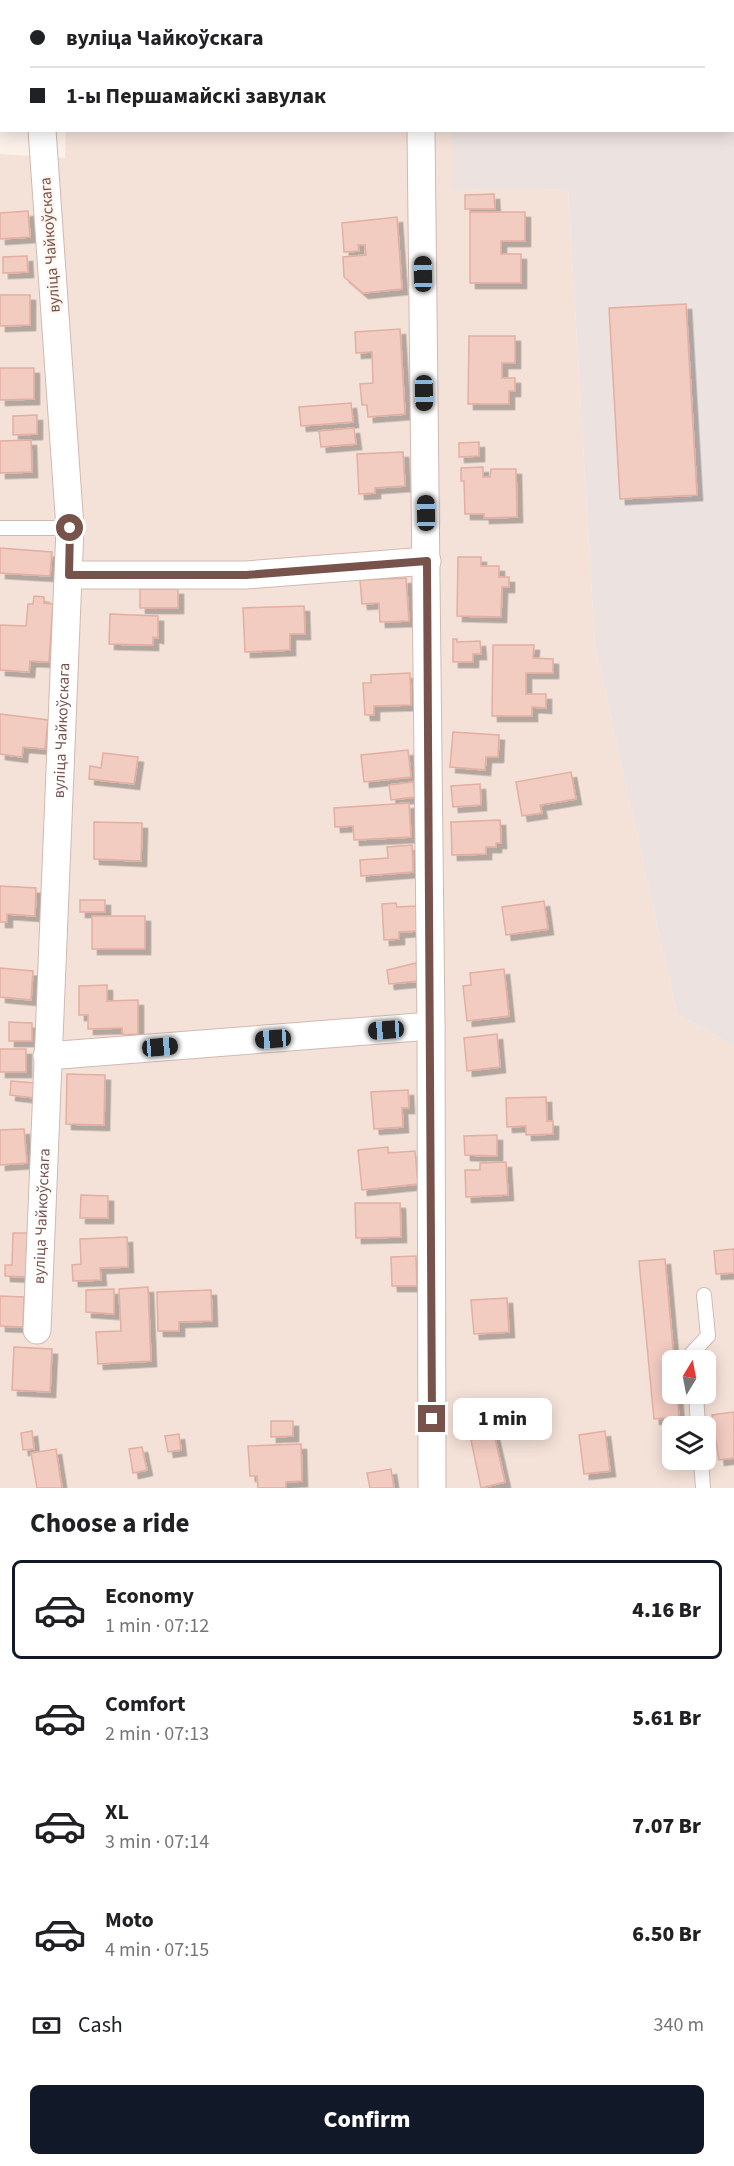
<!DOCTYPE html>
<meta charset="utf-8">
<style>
:root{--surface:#fff;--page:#f6f6f6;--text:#202124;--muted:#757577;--line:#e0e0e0;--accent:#111827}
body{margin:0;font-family:"Source Sans 3",sans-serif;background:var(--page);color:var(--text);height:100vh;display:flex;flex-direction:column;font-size:22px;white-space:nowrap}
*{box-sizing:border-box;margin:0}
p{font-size:20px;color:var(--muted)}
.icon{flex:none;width:33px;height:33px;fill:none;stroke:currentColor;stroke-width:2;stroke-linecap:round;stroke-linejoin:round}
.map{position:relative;height:1488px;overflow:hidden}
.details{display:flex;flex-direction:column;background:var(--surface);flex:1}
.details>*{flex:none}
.banner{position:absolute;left:0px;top:0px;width:735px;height:132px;box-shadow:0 3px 15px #0003;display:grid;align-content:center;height:132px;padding:0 30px;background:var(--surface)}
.needle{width:39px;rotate:10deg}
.tools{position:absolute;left:662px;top:1350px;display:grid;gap:12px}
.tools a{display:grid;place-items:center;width:54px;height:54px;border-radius:9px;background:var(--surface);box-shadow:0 3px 15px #0003;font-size:30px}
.end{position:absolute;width:27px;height:27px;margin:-14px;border:8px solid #77534c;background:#fff;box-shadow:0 0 0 3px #fff}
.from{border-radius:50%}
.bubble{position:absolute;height:42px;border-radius:9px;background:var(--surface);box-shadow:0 3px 15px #0003;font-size:20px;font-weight:800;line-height:42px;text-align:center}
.car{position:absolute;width:18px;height:36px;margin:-18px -9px;border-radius:8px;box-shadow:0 0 4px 2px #0007;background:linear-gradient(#222 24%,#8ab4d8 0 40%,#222 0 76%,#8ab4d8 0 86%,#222 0)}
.banner b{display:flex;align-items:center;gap:21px;height:57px;font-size:22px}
.banner b+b{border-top:2px solid var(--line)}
.banner i{width:15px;height:15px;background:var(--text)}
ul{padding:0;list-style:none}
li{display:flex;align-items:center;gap:18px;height:99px;margin:0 12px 9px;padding:0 18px;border:3px solid transparent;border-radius:9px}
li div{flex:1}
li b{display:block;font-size:22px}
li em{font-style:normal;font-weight:800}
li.current{border-color:var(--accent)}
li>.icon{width:54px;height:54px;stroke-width:1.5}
h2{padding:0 30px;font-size:27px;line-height:72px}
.pay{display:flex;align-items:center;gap:15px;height:66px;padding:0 30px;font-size:22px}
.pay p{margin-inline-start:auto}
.primary-button{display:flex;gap:12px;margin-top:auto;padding:12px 30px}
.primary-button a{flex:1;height:69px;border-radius:9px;background:var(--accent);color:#fff;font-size:24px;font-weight:800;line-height:69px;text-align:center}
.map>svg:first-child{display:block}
.residential{fill:#f4e2d8;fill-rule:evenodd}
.industrial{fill:#ece2df}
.building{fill:#f2cbc1;stroke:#e4aea1;stroke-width:1.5;filter:url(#shadow)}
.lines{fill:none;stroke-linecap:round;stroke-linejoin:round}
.service-casing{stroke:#d1b9b1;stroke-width:16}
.minor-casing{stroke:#d1b9b1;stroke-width:29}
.service{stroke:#fff;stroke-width:14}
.minor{stroke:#fff;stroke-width:27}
.route{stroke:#77534c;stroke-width:8}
.labels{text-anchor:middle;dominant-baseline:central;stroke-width:4.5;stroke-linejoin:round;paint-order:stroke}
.street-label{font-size:16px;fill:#77534c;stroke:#fff6f0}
</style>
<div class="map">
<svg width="734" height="1488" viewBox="0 0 734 1488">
<defs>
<filter id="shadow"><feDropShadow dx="5.5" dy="5.5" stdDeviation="0" flood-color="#0004"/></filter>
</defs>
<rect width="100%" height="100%" fill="#fcf1e9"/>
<!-- residential -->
<path class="residential" d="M 72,0 L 450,0 L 450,1 L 72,2 Z
M 66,131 L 451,131 L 451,190 L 568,189 L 595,646 L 677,1014 L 734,1046 L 734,1488 L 0,1488 L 0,154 L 65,158 ZM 672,1360 L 705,1360 L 705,1394 L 672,1394 ZM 672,1426 L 705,1426 L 705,1460 L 672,1460 Z"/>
<!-- industrial -->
<path class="industrial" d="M 450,0 L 734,0 L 734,1046 L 677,1014 L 595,646 L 568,189 L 451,190 L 451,131 L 734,130 L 734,2 Z"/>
<!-- building -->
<path class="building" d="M 494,194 L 495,209 L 465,209 L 465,195 Z
M 28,211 L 30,237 L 0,239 L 0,213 Z
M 470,212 L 525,212 L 525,241 L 501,241 L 501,254 L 521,254 L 521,283 L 470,283 Z
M 397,217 L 402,289 L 363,293 L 344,277 L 343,257 L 366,255 L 365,245 L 358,245 L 359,251 L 344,252 L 342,223 Z
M 27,256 L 28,272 L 3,273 L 3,257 Z
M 0,295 L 30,295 L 30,325 L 0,326 Z
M 686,304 L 697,495 L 620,499 L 609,308 Z
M 400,329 L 405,414 L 368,417 L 367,405 L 362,405 L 360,384 L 373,383 L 372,352 L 356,353 L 355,332 Z
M 469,336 L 515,336 L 515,363 L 502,363 L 502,378 L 515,378 L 515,391 L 509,391 L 509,404 L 468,404 Z
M 0,368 L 34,368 L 34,399 L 0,400 Z
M 351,403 L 353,422 L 301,426 L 299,407 Z
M 37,415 L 37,434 L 13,435 L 13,416 Z
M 354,428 L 356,444 L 321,447 L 319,431 Z
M 31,440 L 32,472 L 0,473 L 0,441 Z
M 479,442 L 479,456 L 459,457 L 459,443 Z
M 403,452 L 405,486 L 375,488 L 375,493 L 359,494 L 357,454 Z
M 483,467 L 483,477 L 490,477 L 491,469 L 516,469 L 517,517 L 484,518 L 484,514 L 465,514 L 464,481 L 461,481 L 461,468 Z
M 0,548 L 52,552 L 50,576 L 0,573 Z
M 458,557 L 481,557 L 481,566 L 499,566 L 499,577 L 509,577 L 509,587 L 502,587 L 501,617 L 457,616 Z
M 406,578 L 409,621 L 380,622 L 379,603 L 362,604 L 360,580 Z
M 140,589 L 178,589 L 178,608 L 140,608 Z
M 34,596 L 44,597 L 44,603 L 53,604 L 49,662 L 30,661 L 29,672 L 0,670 L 0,625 L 26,626 L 28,604 L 33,604 Z
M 304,606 L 305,634 L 290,634 L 290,650 L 245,652 L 243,608 Z
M 110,614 L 158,616 L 158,638 L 153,637 L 153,645 L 109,644 Z
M 453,639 L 457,639 L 457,642 L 480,641 L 481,654 L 473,654 L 473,662 L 453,662 Z
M 493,645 L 534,645 L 533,658 L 553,659 L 553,673 L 526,673 L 526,694 L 546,694 L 546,708 L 532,707 L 532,716 L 492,716 Z
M 410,673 L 411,705 L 374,706 L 374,715 L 365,715 L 363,683 L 371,683 L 371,675 Z
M 0,714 L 48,720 L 45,749 L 23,747 L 22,757 L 0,754 Z
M 453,732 L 499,735 L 498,757 L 486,757 L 485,770 L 450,767 Z
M 408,750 L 411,777 L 364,782 L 361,755 Z
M 103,753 L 138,757 L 134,784 L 89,779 L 90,766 L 101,768 Z
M 571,772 L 576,799 L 540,805 L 542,813 L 522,816 L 516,782 Z
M 413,782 L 415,797 L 391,800 L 389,785 Z
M 480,784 L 481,805 L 453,807 L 451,786 Z
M 409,803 L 411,837 L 354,840 L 353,826 L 335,827 L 334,808 Z
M 500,820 L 501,843 L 496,843 L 496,847 L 486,847 L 486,854 L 452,855 L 451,822 Z
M 94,822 L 142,823 L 141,861 L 94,859 Z
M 412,845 L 413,872 L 361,876 L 360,860 L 388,858 L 387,847 Z
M 0,886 L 36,888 L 35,916 L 7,914 L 7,922 L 0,922 Z
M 80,900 L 105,900 L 105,912 L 80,912 Z
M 544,901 L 548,929 L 506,935 L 502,907 Z
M 396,903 L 397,907 L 417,906 L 418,931 L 399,932 L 399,939 L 384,940 L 382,904 Z
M 92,916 L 145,916 L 145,949 L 92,949 Z
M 416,963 L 418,981 L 389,984 L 387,970 Z
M 0,968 L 33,971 L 31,1000 L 0,997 Z
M 504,969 L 509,1016 L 467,1021 L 463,986 L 471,985 L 470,973 Z
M 107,985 L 107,1001 L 138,1000 L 138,1034 L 123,1035 L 122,1028 L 88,1029 L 88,1015 L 79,1015 L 79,986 Z
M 9,1022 L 32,1023 L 32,1041 L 9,1041 Z
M 497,1034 L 500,1067 L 467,1071 L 464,1038 Z
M 0,1049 L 26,1049 L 26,1072 L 0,1072 Z
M 67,1074 L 105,1075 L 104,1125 L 66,1124 Z
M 11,1081 L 35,1083 L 34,1098 L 10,1095 Z
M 408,1090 L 409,1108 L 402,1108 L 403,1127 L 374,1129 L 371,1092 Z
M 546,1097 L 547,1121 L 553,1121 L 553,1134 L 526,1135 L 526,1126 L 507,1127 L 506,1098 Z
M 24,1129 L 27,1163 L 0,1165 L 0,1130 Z
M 497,1135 L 497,1156 L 465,1155 L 464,1136 Z
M 388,1147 L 388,1153 L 415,1151 L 418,1184 L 362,1190 L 358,1150 Z
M 506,1162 L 508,1195 L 466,1197 L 465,1170 L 480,1170 L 480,1163 Z
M 81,1195 L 108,1196 L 108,1218 L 80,1218 Z
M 355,1203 L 400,1203 L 401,1237 L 356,1238 Z
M 13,1233 L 31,1233 L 30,1277 L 5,1276 L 5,1265 L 12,1265 Z
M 127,1237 L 128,1267 L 100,1268 L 101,1280 L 73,1281 L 72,1265 L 81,1264 L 80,1239 Z
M 734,1249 L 734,1273 L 716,1274 L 714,1251 Z
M 416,1256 L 417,1286 L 392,1286 L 391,1257 Z
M 665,1259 L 674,1360 L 672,1394 L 677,1394 L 679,1417 L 654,1419 L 639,1261 Z
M 148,1287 L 151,1361 L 98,1364 L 96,1332 L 121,1331 L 119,1289 Z
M 114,1289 L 114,1314 L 86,1312 L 86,1290 Z
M 211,1290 L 212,1321 L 179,1322 L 179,1331 L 158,1331 L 157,1292 Z
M 0,1296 L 24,1297 L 23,1327 L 0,1326 Z
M 507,1298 L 509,1332 L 474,1334 L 471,1300 Z
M 14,1347 L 52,1349 L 50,1392 L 12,1390 Z
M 734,1412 L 734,1458 L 719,1460 L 712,1415 Z
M 271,1421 L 293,1421 L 293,1436 L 271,1437 Z
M 32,1431 L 34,1449 L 23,1450 L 21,1433 Z
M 605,1431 L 610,1471 L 584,1474 L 579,1435 Z
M 179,1434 L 181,1450 L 168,1452 L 165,1436 Z
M 494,1434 L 505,1482 L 481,1488 L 471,1440 Z
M 301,1444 L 302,1481 L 286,1482 L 286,1488 L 258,1488 L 257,1476 L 250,1476 L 248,1446 Z
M 142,1447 L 147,1470 L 133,1473 L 129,1449 Z
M 56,1449 L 62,1488 L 37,1488 L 31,1453 Z
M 391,1469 L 394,1488 L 370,1488 L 367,1473 Z"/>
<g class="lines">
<defs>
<path id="service" d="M 0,117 L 2,116
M 0,528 L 70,528
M 693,1360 L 692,1353 L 708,1336 L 704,1295
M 696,1394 L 698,1426
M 701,1460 L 703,1488"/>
<g id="minor">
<path d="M 419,0 L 419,2"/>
<path d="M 42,2 L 42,0"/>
<path d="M 421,130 L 431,1026 L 432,1488"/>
<path d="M 69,575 L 246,575 L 427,561"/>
<path d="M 47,1056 L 431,1026"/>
<path id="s1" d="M 37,1330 L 70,528 L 42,130"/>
</g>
</defs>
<!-- service casing -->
<use href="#service" class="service-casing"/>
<!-- minor casing -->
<use href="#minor" class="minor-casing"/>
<!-- service -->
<use href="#service" class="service"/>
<!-- minor -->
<use href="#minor" class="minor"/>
</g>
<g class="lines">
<!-- route -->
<path class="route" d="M 70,528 L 69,575 L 246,575 L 427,561 L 432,1419"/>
</g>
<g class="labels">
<!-- street labels -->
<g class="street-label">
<text transform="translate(50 245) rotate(-94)">вуліца Чайкоўскага</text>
<text stroke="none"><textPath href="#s1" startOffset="600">вуліца Чайкоўскага</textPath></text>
<text stroke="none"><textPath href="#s1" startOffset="114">вуліца Чайкоўскага</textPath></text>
</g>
</g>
</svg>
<div class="tools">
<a><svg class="needle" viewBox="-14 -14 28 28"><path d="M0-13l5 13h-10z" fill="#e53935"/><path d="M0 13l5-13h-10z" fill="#757577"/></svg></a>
<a><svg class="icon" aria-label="layers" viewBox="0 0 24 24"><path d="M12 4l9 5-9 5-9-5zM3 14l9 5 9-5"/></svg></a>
</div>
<i class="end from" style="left:70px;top:528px"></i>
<i class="end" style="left:432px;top:1419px"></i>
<div class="bubble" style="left:453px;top:1398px;width:99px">1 min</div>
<i class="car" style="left:423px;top:274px;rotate:359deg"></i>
<i class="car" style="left:424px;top:393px;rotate:179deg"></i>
<i class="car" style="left:426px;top:513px;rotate:359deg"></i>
<i class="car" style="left:386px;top:1030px;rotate:266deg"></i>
<i class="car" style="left:273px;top:1039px;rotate:266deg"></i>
<i class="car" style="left:160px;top:1047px;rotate:85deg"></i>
<div class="banner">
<b><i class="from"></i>вуліца Чайкоўскага</b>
<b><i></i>1-ы Першамайскі завулак</b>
</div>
</div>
<section class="details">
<h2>Choose a ride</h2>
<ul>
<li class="current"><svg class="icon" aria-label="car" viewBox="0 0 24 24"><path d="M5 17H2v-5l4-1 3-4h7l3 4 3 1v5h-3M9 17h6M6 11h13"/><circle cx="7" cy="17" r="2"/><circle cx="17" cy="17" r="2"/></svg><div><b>Economy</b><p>1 min · 07:12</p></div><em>4.16 Br</em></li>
<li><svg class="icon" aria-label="car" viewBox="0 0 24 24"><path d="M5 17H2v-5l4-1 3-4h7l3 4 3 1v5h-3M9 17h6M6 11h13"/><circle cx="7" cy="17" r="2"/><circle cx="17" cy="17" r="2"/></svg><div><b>Comfort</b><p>2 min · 07:13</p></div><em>5.61 Br</em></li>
<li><svg class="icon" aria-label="car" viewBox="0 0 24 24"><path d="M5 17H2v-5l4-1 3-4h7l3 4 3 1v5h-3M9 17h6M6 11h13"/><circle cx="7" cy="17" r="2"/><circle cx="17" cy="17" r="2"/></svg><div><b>XL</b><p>3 min · 07:14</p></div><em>7.07 Br</em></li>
<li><svg class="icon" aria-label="car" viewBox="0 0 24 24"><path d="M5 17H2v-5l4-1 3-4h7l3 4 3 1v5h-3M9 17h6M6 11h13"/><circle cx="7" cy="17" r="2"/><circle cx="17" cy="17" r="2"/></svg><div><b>Moto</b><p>4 min · 07:15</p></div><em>6.50 Br</em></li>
</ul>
<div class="pay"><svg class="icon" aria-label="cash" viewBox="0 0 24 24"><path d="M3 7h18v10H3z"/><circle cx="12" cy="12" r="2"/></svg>Cash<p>340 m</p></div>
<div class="primary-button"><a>Confirm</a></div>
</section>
